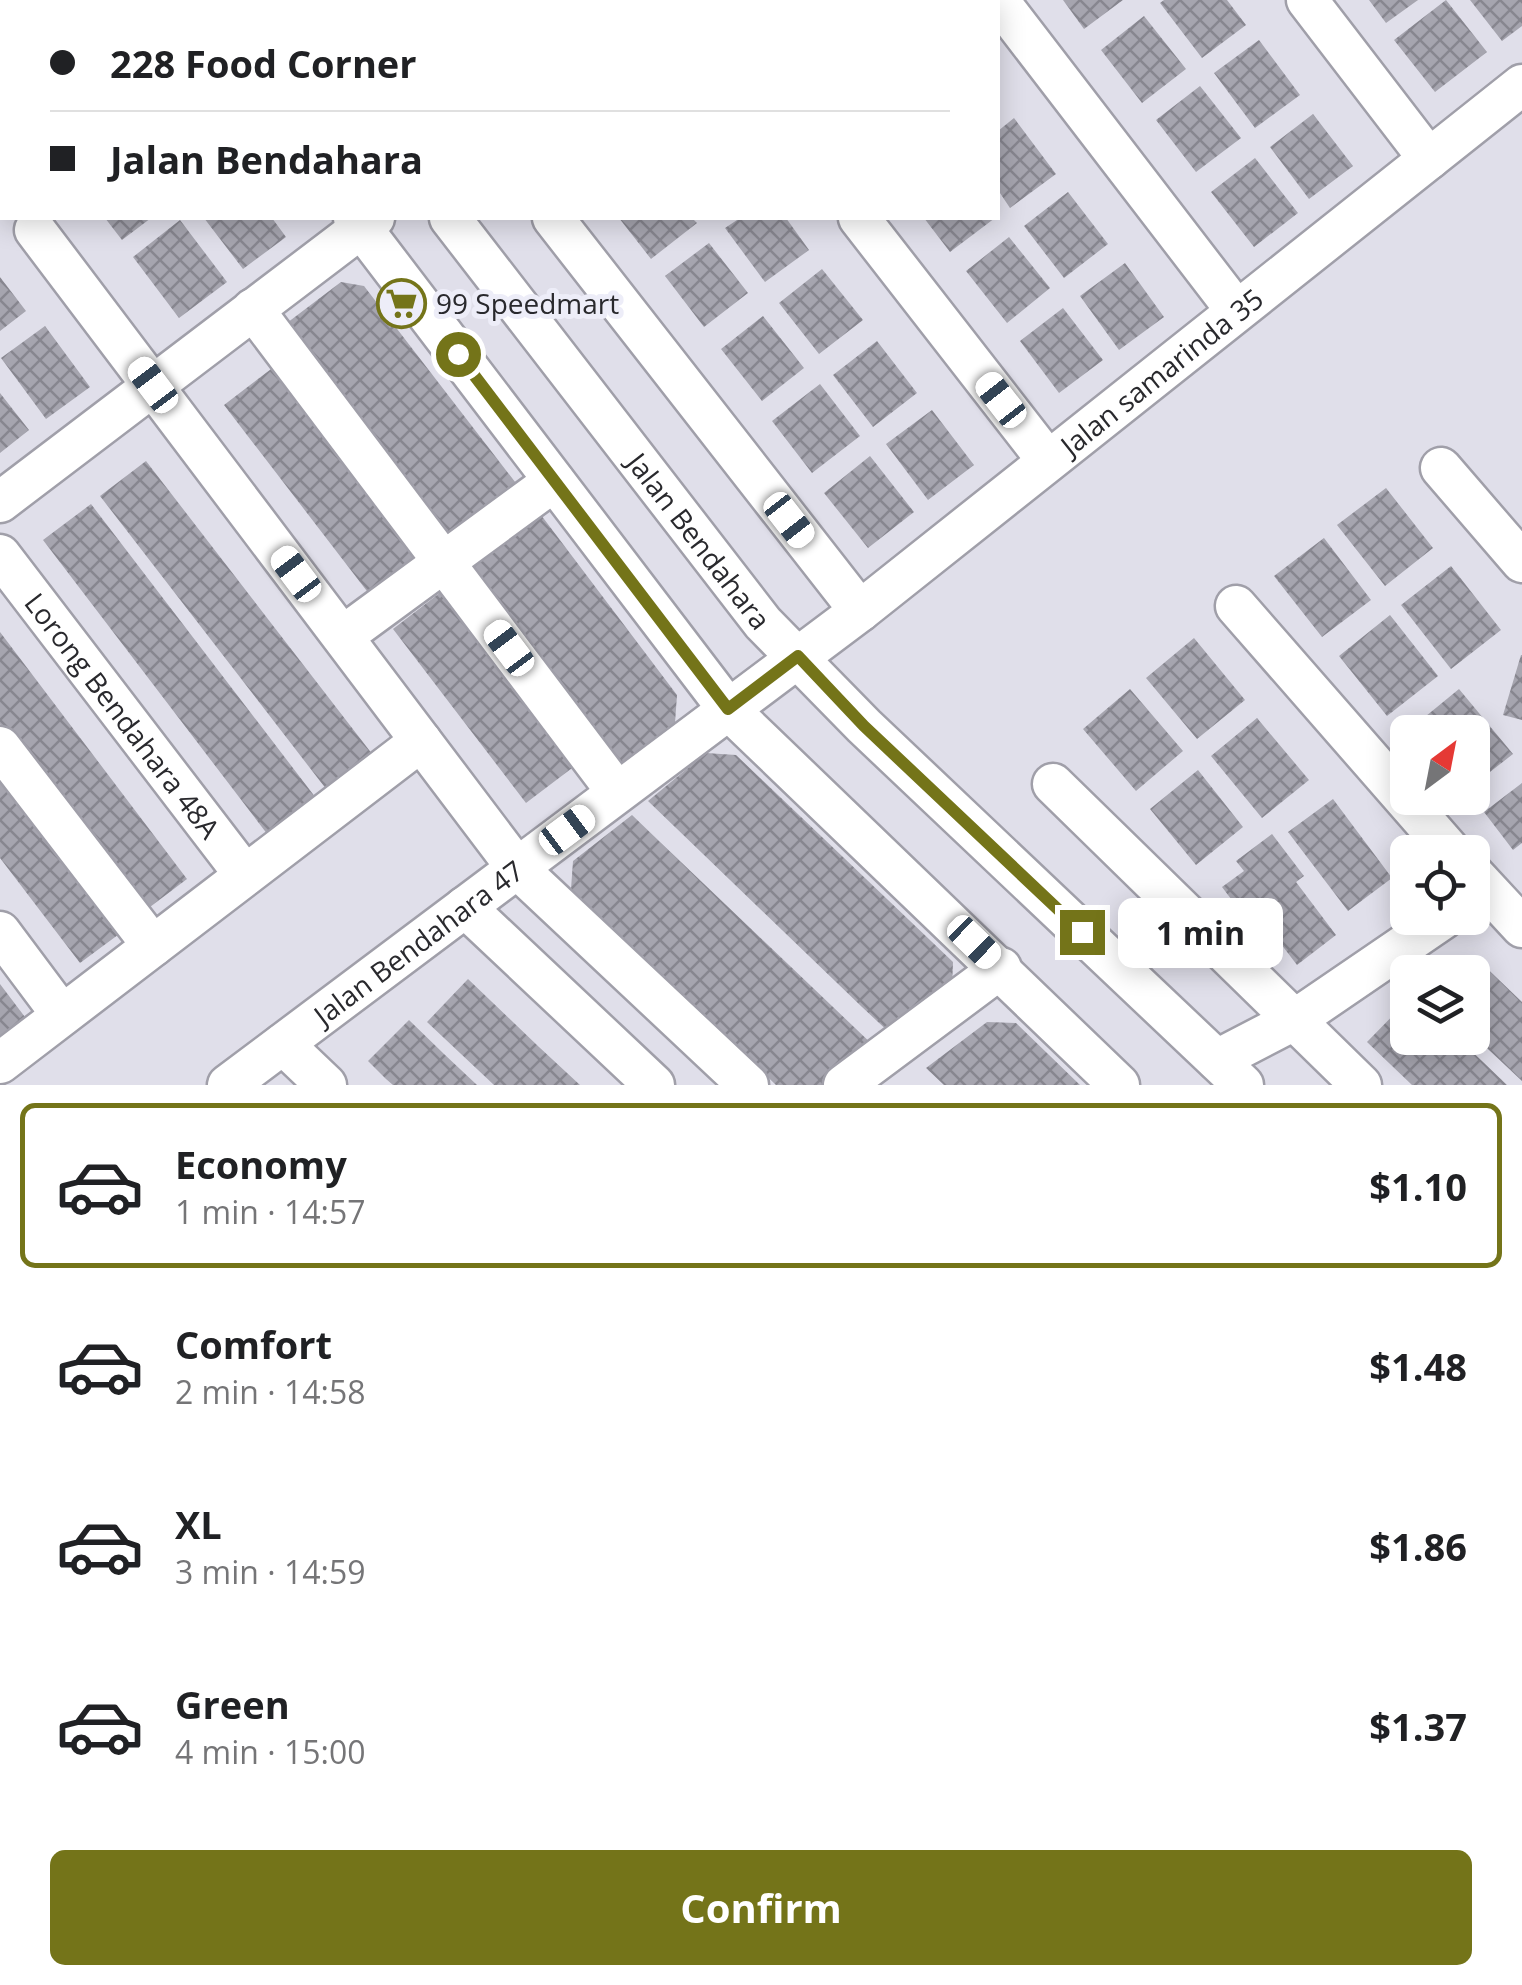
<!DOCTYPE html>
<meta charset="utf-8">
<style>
:root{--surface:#fff;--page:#f6f6f6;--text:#202124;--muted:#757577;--line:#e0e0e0;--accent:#747419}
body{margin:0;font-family:"Open Sans",sans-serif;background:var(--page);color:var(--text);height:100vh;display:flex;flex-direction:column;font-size:38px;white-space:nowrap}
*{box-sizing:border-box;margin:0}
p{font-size:32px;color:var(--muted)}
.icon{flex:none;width:55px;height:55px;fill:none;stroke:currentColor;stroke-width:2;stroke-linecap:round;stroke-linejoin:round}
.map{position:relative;height:1085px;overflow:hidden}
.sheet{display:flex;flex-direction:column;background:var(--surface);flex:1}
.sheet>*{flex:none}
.hud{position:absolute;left:0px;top:0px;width:1000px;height:220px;box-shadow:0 5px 25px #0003;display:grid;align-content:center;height:220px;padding:0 50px;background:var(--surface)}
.needle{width:65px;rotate:32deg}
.buttons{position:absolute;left:1390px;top:715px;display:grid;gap:20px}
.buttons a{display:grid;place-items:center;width:100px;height:100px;border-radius:15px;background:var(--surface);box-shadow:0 5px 25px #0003;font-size:50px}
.end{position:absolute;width:45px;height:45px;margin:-22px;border:12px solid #747419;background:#fff;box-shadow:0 0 0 5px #fff}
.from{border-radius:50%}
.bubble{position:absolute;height:70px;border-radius:15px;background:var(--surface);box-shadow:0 5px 25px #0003;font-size:32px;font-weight:700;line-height:70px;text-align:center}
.car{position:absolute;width:30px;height:60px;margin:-30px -15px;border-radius:12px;box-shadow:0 0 8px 2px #0007;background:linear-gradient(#fff 24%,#345 0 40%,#fff 0 76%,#345 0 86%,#fff 0)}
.hud b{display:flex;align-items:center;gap:35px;height:95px;font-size:38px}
.hud b+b{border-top:2px solid var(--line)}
.hud i{width:25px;height:25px;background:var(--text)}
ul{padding:18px 0 0;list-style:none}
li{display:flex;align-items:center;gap:30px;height:165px;margin:0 20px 15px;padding:0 30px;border:5px solid transparent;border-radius:15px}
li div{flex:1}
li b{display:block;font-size:38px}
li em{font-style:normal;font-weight:700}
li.current{border-color:var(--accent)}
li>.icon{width:90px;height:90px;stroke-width:1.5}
.button{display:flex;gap:20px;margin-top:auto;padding:20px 50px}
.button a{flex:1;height:115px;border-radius:15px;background:var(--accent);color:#fff;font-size:40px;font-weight:700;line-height:115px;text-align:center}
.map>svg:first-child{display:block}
.building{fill:url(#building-cross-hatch)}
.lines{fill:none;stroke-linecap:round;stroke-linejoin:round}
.minor-casing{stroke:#a09fa9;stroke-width:45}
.minor{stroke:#fff;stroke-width:40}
.route{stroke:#747419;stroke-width:12}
.labels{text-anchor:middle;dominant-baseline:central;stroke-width:10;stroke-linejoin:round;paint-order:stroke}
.poi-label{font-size:28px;fill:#29292d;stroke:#ededf8;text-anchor:start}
.street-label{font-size:28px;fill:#29292d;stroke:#ededf8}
</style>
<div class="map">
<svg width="1522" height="1085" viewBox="0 0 1522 1085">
<defs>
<pattern id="building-cross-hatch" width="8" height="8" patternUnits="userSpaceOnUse" patternTransform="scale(2.5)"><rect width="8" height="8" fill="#a6a5af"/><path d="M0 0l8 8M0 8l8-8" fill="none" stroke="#87868f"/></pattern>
</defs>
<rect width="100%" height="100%" fill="#e0dfea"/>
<!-- building -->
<path class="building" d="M 1063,0 L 1123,0 L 1084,29 Z
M 1164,0 L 1227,0 L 1246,25 L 1202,58 L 1160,3 Z
M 1369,0 L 1418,0 L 1386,23 Z
M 1446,0 L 1487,52 L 1435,92 L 1394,40 Z
M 1470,0 L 1522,0 L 1522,26 L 1502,41 Z
M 1144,16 L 1186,69 L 1142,103 L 1101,50 Z
M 1259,40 L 1300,95 L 1255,128 L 1214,73 Z
M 1200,86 L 1241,138 L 1196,172 L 1156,120 Z
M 1313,114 L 1353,166 L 1309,199 L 1270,147 Z
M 1014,118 L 1056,174 L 1010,208 L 998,190 L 998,131 Z
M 1255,158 L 1298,213 L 1254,247 L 1211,192 Z
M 1068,192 L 1108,244 L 1064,278 L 1024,226 Z
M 105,218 L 151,218 L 122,240 Z
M 204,218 L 272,218 L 286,237 L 243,269 Z
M 619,218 L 692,218 L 697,223 L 651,259 Z
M 740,218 L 786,218 L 809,250 L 765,282 L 725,228 Z
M 924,218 L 995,218 L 950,252 Z
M 180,220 L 227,282 L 179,318 L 133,257 Z
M 1009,237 L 1050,288 L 1007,323 L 966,271 Z
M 709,243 L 748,293 L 704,327 L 665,276 Z
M 1125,263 L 1164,317 L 1119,350 L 1080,296 Z
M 822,269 L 863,320 L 819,354 L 779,303 Z
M 0,277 L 26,311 L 0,331 Z
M 341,282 L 364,286 L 522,491 L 448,548 L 279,329 Z
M 1063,308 L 1103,360 L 1059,393 L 1020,341 Z
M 763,316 L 804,368 L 762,401 L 721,349 Z
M 45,326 L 90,387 L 46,419 L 1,358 Z
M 877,341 L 917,393 L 873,427 L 833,375 Z
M 279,363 L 428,557 L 373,599 L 224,405 Z
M 820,384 L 860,436 L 812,473 L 772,421 Z
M 0,393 L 29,430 L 0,453 Z
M 932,410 L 974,465 L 928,500 L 886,444 Z
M 870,456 L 914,512 L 868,548 L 824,493 Z
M 146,461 L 376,759 L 330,794 L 100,496 Z
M 1386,488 L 1433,548 L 1385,586 L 1337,525 Z
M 91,504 L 319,802 L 271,839 L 43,540 Z
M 538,511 L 677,695 L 675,723 L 615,768 L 463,567 Z
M 1324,538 L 1371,600 L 1322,637 L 1274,576 Z
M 1451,566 L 1501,630 L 1451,669 L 1401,605 Z
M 450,585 L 584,759 L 526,803 L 393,629 Z
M 1390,615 L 1438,676 L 1387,716 L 1339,656 Z
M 0,632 L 187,879 L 142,913 L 0,724 Z
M 1194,638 L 1245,700 L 1197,739 L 1146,678 Z
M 1521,655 L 1522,655 L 1522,720 L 1503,715 Z
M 1130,689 L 1183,751 L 1136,791 L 1083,729 Z
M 1459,689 L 1513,754 L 1472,786 L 1472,732 L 1409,730 Z
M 1257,718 L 1309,780 L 1262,818 L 1211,756 Z
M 706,753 L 736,755 L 953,962 L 952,989 L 892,1035 L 862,1007 L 648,801 Z
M 0,755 L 130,926 L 80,963 L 0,858 Z
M 1198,770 L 1243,827 L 1196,865 L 1150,809 Z
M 1522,783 L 1522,843 L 1513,850 L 1484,812 Z
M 1333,799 L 1392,878 L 1348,911 L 1288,832 Z
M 632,815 L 660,842 L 876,1048 L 827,1085 L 776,1085 L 571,889 L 573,861 Z
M 1272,834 L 1304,876 L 1296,882 L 1336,935 L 1297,965 L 1281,944 L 1271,952 L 1222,887 L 1244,871 L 1236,861 Z
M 1473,955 L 1522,1002 L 1522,1081 L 1472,1034 L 1472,972 L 1456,972 Z
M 468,979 L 539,1047 L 580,1085 L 494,1085 L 427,1022 Z
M 0,984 L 31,1025 L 0,1049 Z
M 1408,1000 L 1408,1038 L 1458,1038 L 1507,1085 L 1412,1085 L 1367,1042 Z
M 409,1020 L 444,1054 L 477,1085 L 393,1085 L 386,1079 L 368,1061 Z
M 987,1022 L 1016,1023 L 1080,1085 L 944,1085 L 926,1068 Z"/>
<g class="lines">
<defs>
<g id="minor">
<path d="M 191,0 L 193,2"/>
<path d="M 282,0 L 284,2"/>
<path d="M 378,0 L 380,2"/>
<path d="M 690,0 L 692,2"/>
<path d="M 998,0 L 1236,310"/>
<path d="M 1307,0 L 1429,159"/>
<path d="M 35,2 L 39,0"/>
<path d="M 433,2 L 436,0"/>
<path d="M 535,2 L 538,0"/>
<path d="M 0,28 L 2,27"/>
<path d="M 354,218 L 728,709 L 1119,1085"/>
<path id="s1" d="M 450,218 L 763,623 L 864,726 L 1243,1085"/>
<path d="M 553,218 L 860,611"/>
<path d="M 859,218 L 1048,461"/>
<path d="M 35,230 L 517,868 L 748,1085"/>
<path d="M 253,309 L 617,792"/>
<path d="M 1441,468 L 1522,562"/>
<path d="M 0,502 L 374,218"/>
<path id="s2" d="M 0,555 L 245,875"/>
<path d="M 1236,606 L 1451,852"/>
<path d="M 343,636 L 554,481"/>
<path d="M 0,747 L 153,946"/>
<path d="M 1053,784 L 1361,1085"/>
<path d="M 1472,873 L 1522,927"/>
<path d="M 465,907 L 654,1085"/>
<path d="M 0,932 L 62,1015"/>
<path d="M 283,1044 L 326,1085"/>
<path d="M 1217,1060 L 1296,1019 L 1444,918"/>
<path d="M 0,1063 L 421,741"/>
<path id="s3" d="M 228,1085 L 860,611 L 1522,85"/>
<path d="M 844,1085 L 1001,968"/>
</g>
</defs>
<!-- minor casing -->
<use href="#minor" class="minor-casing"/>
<!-- minor -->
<use href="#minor" class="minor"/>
</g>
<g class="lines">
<!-- route -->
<path class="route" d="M 458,354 L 728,709 L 798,656 L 864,726 L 1082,932"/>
</g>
<!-- icons -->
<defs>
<symbol id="supermarket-ring" viewBox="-11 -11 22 22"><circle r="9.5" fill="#ededf8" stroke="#747419" stroke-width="1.5"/><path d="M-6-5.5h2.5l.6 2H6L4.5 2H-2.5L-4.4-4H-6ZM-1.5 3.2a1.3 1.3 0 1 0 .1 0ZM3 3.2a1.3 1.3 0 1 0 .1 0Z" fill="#747419"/></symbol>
</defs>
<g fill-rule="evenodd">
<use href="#supermarket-ring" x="374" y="276" width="55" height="55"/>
</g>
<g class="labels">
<!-- poi labels -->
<g class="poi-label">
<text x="436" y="303">99 Speedmart</text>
</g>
<!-- street labels -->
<g class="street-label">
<text stroke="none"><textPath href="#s3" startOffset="1175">Jalan samarinda 35</textPath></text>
<text stroke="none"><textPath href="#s1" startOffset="408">Jalan Bendahara</textPath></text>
<text stroke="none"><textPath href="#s2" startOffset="202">Lorong Bendahara 48A</textPath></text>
<text stroke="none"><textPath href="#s3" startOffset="238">Jalan Bendahara 47</textPath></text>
</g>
</g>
</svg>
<div class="buttons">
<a><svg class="needle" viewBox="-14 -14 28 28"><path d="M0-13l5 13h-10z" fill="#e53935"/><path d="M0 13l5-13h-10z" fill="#757577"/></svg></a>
<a><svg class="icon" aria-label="locate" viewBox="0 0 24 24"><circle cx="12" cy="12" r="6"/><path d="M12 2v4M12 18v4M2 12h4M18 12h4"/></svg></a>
<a><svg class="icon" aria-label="layers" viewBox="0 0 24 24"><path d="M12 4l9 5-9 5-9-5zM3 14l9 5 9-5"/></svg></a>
</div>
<i class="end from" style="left:458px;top:354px"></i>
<i class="end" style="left:1082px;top:932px"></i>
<div class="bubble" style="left:1118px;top:898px;width:165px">1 min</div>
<i class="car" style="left:153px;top:385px;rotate:323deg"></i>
<i class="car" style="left:1001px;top:400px;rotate:322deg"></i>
<i class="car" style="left:789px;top:520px;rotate:142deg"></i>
<i class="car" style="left:296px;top:574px;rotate:323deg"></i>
<i class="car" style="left:509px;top:648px;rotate:323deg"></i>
<i class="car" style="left:567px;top:830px;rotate:53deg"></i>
<i class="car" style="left:974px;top:942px;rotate:134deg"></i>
<div class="hud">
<b><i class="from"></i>228 Food Corner</b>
<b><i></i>Jalan Bendahara</b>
</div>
</div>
<section class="sheet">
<ul>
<li class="current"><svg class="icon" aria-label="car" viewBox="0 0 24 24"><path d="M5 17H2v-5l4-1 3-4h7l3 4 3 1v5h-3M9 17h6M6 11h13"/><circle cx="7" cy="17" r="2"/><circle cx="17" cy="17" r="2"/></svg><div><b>Economy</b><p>1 min · 14:57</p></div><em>$1.10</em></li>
<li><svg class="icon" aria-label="car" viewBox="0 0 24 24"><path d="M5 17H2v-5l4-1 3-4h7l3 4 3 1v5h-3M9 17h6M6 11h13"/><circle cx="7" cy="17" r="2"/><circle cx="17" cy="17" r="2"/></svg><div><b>Comfort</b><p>2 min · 14:58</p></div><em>$1.48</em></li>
<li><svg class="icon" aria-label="car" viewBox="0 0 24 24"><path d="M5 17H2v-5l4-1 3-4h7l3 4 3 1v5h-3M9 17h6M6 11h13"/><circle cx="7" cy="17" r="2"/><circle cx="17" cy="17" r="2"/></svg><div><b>XL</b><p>3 min · 14:59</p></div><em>$1.86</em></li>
<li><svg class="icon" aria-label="car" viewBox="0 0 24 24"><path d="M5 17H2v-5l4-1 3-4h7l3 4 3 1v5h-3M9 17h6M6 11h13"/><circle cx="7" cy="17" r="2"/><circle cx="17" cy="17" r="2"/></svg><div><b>Green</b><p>4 min · 15:00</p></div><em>$1.37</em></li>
</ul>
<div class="button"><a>Confirm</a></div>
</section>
